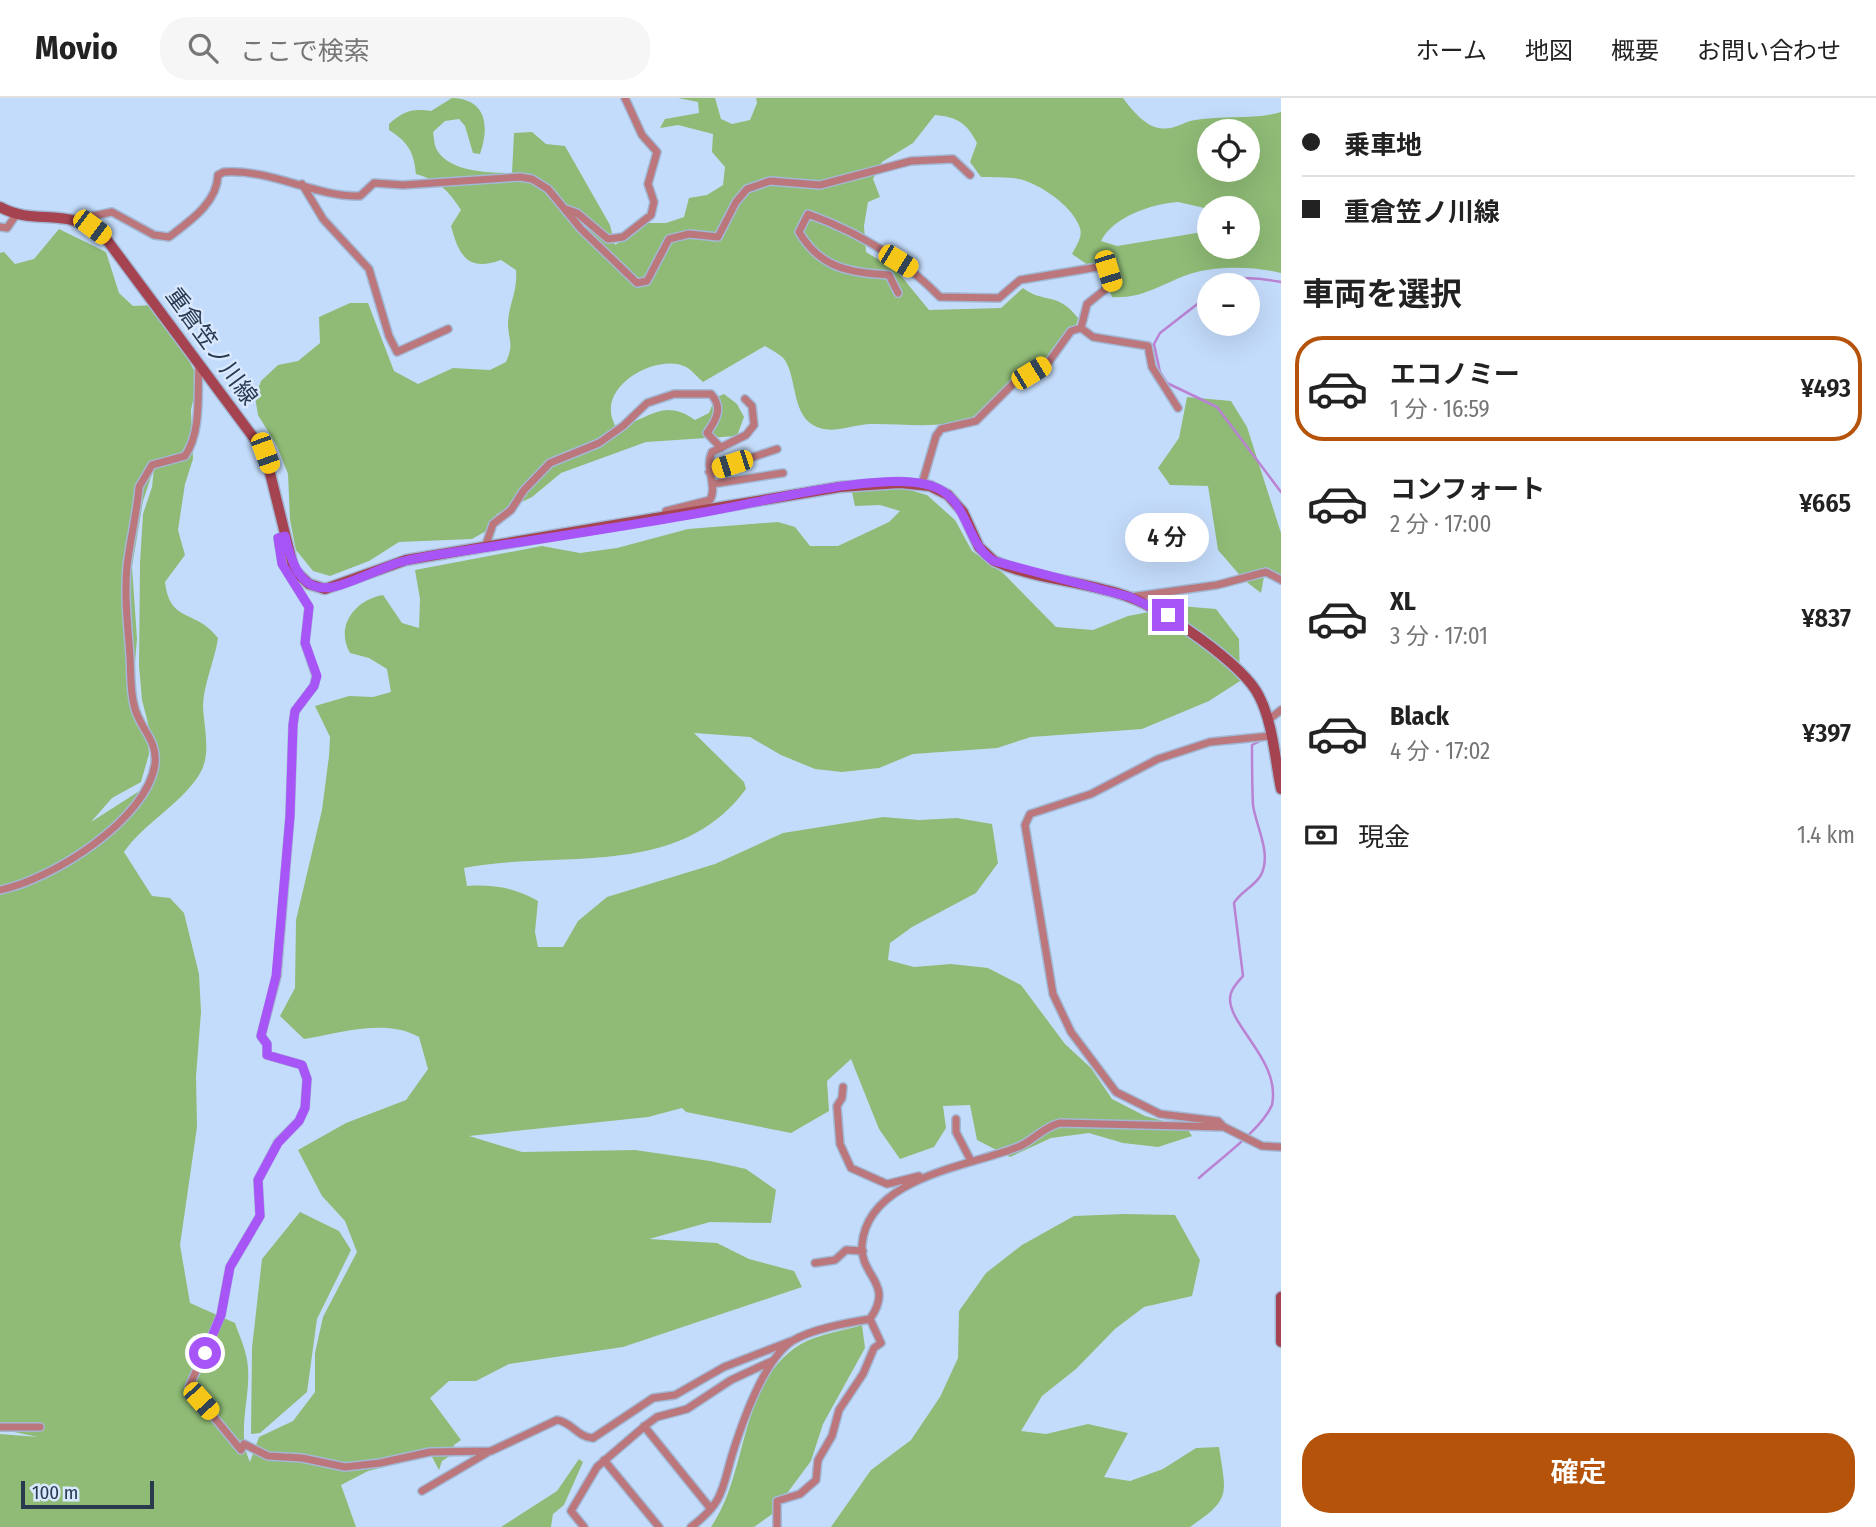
<!DOCTYPE html>
<html lang="ja">
<meta charset="utf-8">
<style>
:root{--surface:#fff;--page:#f6f6f6;--text:#222;--muted:#767676;--line:#e0e0e0;--accent:#b45309}
body{margin:0;font-family:"Fira Sans Condensed","Noto Sans JP",sans-serif;background:var(--page);color:var(--text);height:100vh;display:flex;flex-direction:column;font-size:26px;white-space:nowrap}
*{box-sizing:border-box;margin:0}
p{font-size:23px;color:var(--muted)}
.icon{flex:none;width:38px;height:38px;fill:none;stroke:currentColor;stroke-width:2;stroke-linecap:round;stroke-linejoin:round}
.map{position:relative;flex:1;overflow:hidden}
.side{display:flex;flex-direction:column;background:var(--surface);width:595px}
.side>*{flex:none}
.banner{display:grid;align-content:center;height:154px;padding:0 21px;background:var(--surface)}
.buttons{position:absolute;left:1197px;top:21px;display:grid;gap:14px}
.buttons a{display:grid;place-items:center;width:63px;height:63px;border-radius:50%;background:var(--surface);box-shadow:0 7px 28px #0002;font-size:35px}
.scale{position:absolute;left:21px;bottom:18px;width:133px;box-sizing:border-box;padding-left:7px;border:4px solid #29394e;border-top:0;font-size:19px;line-height:24px;white-space:nowrap;color:#29394e;-webkit-text-stroke:5px #d8e8fe;paint-order:stroke}
.end{position:absolute;width:32px;height:32px;margin:-16px;border:9px solid #a855f7;background:#fff;box-shadow:0 0 0 4px #fff}
.from{border-radius:50%}
.bubble{position:absolute;height:49px;border-radius:24px;background:var(--surface);box-shadow:0 7px 28px #0002;font-size:23px;font-weight:600;line-height:49px;text-align:center}
.car{position:absolute;width:21px;height:42px;margin:-21px -10px;border-radius:9px;box-shadow:0 0 5px 2px #0007;background:linear-gradient(#f5c518 24%,#345 0 40%,#f5c518 0 76%,#345 0 86%,#f5c518 0)}
.banner b{display:flex;align-items:center;gap:24px;height:66px;font-size:26px}
.banner b+b{border-top:2px solid var(--line)}
.banner i{width:18px;height:18px;background:var(--text)}
ul{padding:0;list-style:none}
li{display:flex;align-items:center;gap:21px;height:105px;margin:0 14px 10px;padding:0 7px;border:4px solid transparent;border-radius:28px}
li div{flex:1}
li b{display:block;font-size:26px}
li em{font-style:normal;font-weight:600}
li.selected{border-color:var(--accent)}
li>.icon{width:63px;height:63px;stroke-width:1.5}
h2{padding:0 21px;font-size:32px;line-height:84px}
.pay{display:flex;align-items:center;gap:18px;height:77px;padding:0 21px;font-size:26px}
.pay p{margin-inline-start:auto}
.primary-button{display:flex;gap:14px;margin-top:auto;padding:14px 21px}
.primary-button a{flex:1;height:80px;border-radius:28px;background:var(--accent);color:#fff;font-size:28px;font-weight:600;line-height:80px;text-align:center}
header{display:flex;align-items:center;gap:42px;box-sizing:border-box;height:98px;padding:0 35px;background:var(--surface);border-bottom:2px solid var(--line)}
header strong{font-size:33px}
nav{display:flex;gap:38px;margin-inline-start:auto;font-size:24px}
.search{width:490px;height:63px;background:var(--page);display:flex;align-items:center;gap:18px;box-sizing:border-box;padding:0 24px;border-radius:28px;color:var(--muted);font-size:26px}
main{display:flex;flex:1;min-height:0}
.map>svg:first-child{display:block}
.green{fill:#8fbb76;fill-rule:evenodd}
.lines{fill:none;stroke-linecap:round;stroke-linejoin:round}
.stream{stroke:#b982d3;stroke-width:2.5}
.street-casing{stroke:#a2b8d5;stroke-width:10}
.secondary-casing{stroke:#a2b8d5;stroke-width:13}
.street{stroke:#bb777c;stroke-width:7}
.secondary{stroke:#a54350;stroke-width:10}
.route{stroke:#a855f7;stroke-width:9}
.labels{text-anchor:middle;dominant-baseline:central;stroke-width:5;stroke-linejoin:round;paint-order:stroke}
.street-label{font-size:23px;fill:#29394e;stroke:#d8e8fe}
</style>
<header>
<strong>Movio</strong>
<div class="search"><svg class="icon" aria-label="search" viewBox="0 0 24 24"><circle cx="10" cy="10" r="6"/><path d="M15 15l6 6"/></svg>ここで検索</div>
<nav><a>ホーム</a><a>地図</a><a>概要</a><a>お問い合わせ</a></nav>
</header>
<main>
<div class="map">
<svg width="1281" height="1429" viewBox="0 0 1281 1429">
<rect width="100%" height="100%" fill="#c4dcfb"/>
<!-- green -->
<path class="green" d="M 452,0 C 486,1 490,27 480,56 L 473,55 L 465,28 L 459,21 L 445,23 L 433,34 C 434,39 434,47 437,52 C 449,74 490,75 512,75 L 514,35 L 532,34 L 546,46 L 565,48 L 610,127 L 615,147 L 647,125 L 666,125 L 684,119 L 689,100 L 707,97 L 723,87 L 725,69 L 712,54 L 713,36 L 678,27 L 660,30 L 665,21 L 699,15 L 698,4 L 678,0 L 715,0 L 721,21 L 732,26 L 750,22 L 757,5 L 756,0 L 1123,0 C 1131,11 1145,28 1159,30 C 1174,33 1182,24 1195,22 C 1224,17 1254,22 1281,14 L 1281,175 C 1253,168 1212,167 1184,178 C 1159,188 1140,201 1112,199 L 1105,179 L 1072,156 C 1076,148 1083,139 1080,130 C 1073,109 1045,90 1026,83 C 1014,78 995,80 981,79 L 970,64 L 977,45 C 967,25 957,19 935,17 L 913,45 L 882,64 L 873,81 L 880,99 L 868,104 L 864,128 L 866,154 L 897,173 L 929,212 L 1001,210 L 1023,190 C 1044,206 1057,193 1078,220 L 1073,238 C 1036,261 1011,304 970,320 C 939,332 901,325 869,326 C 852,327 834,336 817,329 C 792,319 797,283 786,264 C 783,257 771,252 765,248 L 703,284 C 698,280 692,272 686,269 C 658,254 592,289 616,329 C 651,322 662,299 695,322 L 709,315 L 715,300 L 724,296 L 737,306 L 744,319 L 737,338 L 646,344 L 561,375 L 532,399 L 497,416 L 488,432 L 472,441 L 399,444 L 369,463 L 330,478 L 313,473 L 296,452 L 290,422 L 288,376 L 277,348 L 258,317 L 255,299 L 261,283 L 278,267 L 298,263 L 320,245 L 319,219 L 350,205 L 368,205 L 394,273 L 418,286 L 453,270 L 490,272 L 506,264 C 514,245 509,245 508,227 C 508,207 518,194 516,172 L 501,162 C 468,174 459,158 451,128 L 461,112 C 449,93 438,82 416,76 C 414,54 408,44 389,32 L 389,26 C 403,13 413,10 431,13 ZM 1209,33 L 1248,33 L 1248,72 L 1209,72 ZM 1178,104 L 1209,111 L 1248,110 L 1248,149 L 1209,149 L 1209,133 L 1117,148 L 1101,143 C 1113,119 1151,106 1178,104 Z
M 59,131 L 106,154 L 119,195 L 133,208 L 155,207 L 165,217 L 198,280 L 191,312 L 193,361 L 185,386 L 178,432 L 185,457 L 165,484 C 170,526 195,510 218,540 C 215,562 203,587 203,609 C 204,631 212,657 199,677 C 179,708 145,724 124,754 L 152,798 L 170,800 L 184,815 L 199,876 L 201,914 L 196,979 L 197,1029 L 180,1147 L 190,1205 L 235,1225 C 239,1237 245,1249 247,1262 C 253,1296 235,1332 250,1364 L 259,1339 L 293,1323 L 315,1294 L 315,1255 L 323,1219 L 357,1154 L 345,1123 L 322,1098 L 298,1052 L 346,1025 L 406,1002 L 428,971 L 419,939 C 386,920 340,935 304,941 L 280,918 L 295,890 L 296,822 L 322,712 L 329,658 L 330,639 L 315,608 L 349,598 L 373,599 L 391,594 L 387,571 L 369,560 L 350,555 C 335,529 354,502 383,497 L 402,525 L 419,530 L 420,501 L 415,472 L 542,448 L 580,455 L 617,450 L 688,431 L 778,424 L 795,429 L 810,448 L 838,448 L 889,424 L 900,413 L 880,407 L 855,408 L 852,394 L 892,387 L 927,397 L 955,422 L 972,453 L 1003,475 L 1056,529 L 1093,532 L 1128,518 L 1180,508 L 1216,511 L 1239,541 L 1240,583 L 1209,603 L 1142,631 L 1031,639 L 997,650 L 913,656 L 879,670 L 842,674 L 815,671 L 781,657 L 750,639 L 694,635 L 744,684 L 746,691 C 678,783 561,751 464,770 L 467,788 C 493,786 516,790 538,803 L 535,834 L 538,849 L 563,849 L 578,823 L 607,799 L 715,766 L 783,735 L 883,719 L 919,722 L 957,720 L 992,726 L 998,765 L 976,795 L 912,829 L 890,845 L 888,862 L 914,869 L 951,866 L 988,870 L 1021,887 L 1065,946 L 1091,970 L 1112,1001 L 1145,1018 L 1186,1029 L 1192,1038 L 1158,1049 L 1123,1045 L 1089,1035 L 1051,1040 L 1010,1059 L 977,1042 L 970,1007 L 943,1008 L 946,1030 L 934,1049 L 900,1061 L 879,1031 L 851,961 L 827,983 L 829,1013 L 791,1035 L 686,1014 L 682,1010 L 648,1019 L 469,1038 L 522,1054 L 635,1052 L 710,1063 L 746,1071 L 776,1092 L 771,1125 L 710,1124 L 649,1141 L 717,1145 L 749,1161 L 794,1173 L 802,1189 L 623,1249 L 509,1266 L 476,1283 L 449,1283 L 430,1300 L 461,1342 L 454,1347 L 451,1357 L 442,1363 L 439,1372 L 431,1357 L 368,1373 L 341,1387 L 356,1429 L 0,1429 L 0,1336 L 38,1339 L 0,1331 L 0,155 L 4,154 L 15,166 L 34,161 ZM 154,370 L 152,389 L 143,416 L 140,465 L 139,568 L 142,602 L 154,649 L 151,676 L 141,692 L 91,724 L 112,700 L 141,684 L 149,656 L 148,644 L 132,600 L 137,541 L 132,469 L 143,403 Z
M 1187,299 L 1231,303 L 1247,329 L 1281,435 L 1281,479 L 1265,473 L 1261,495 L 1244,482 L 1218,452 L 1208,388 L 1170,387 L 1158,370 L 1179,340 Z
M 300,1114 L 339,1133 L 351,1152 L 317,1221 L 307,1294 L 260,1335 L 251,1336 L 252,1250 L 262,1161 Z
M 1124,1116 L 1175,1117 L 1200,1162 L 1192,1198 L 1144,1209 L 1115,1231 L 1076,1271 L 1042,1298 L 1021,1333 L 1046,1336 L 1088,1326 L 1128,1335 L 1104,1379 L 1130,1383 L 1163,1371 L 1196,1350 L 1219,1349 C 1226,1396 1232,1401 1190,1429 L 831,1429 L 871,1372 L 911,1342 L 940,1299 L 958,1260 L 959,1213 L 986,1175 L 1022,1147 L 1074,1118 Z
M 862,1227 L 865,1250 L 823,1326 L 811,1363 L 771,1417 L 754,1429 L 711,1429 C 749,1375 738,1284 801,1246 C 818,1236 843,1233 862,1227 Z
M 579,1361 L 583,1364 L 564,1407 L 553,1416 L 551,1429 L 501,1429 L 557,1393 Z"/>
<g class="lines">
<!-- stream -->
<path class="stream" d="M 1222,187 C 1237,176 1263,181 1281,184
M 1209,197 L 1160,235 L 1154,246 L 1160,274 L 1167,285 L 1217,309 L 1281,394
M 1199,1080 C 1220,1061 1261,1032 1272,1007 C 1281,963 1230,929 1230,901 C 1230,892 1237,885 1243,878 L 1234,805 C 1241,793 1254,789 1261,777 C 1272,755 1256,729 1253,707 C 1252,687 1252,667 1252,647 L 1262,642"/>
<defs>
<path id="street" d="M 302,86 L 323,121 L 369,171 L 389,238 L 397,254 L 448,231
M 566,111 L 577,115 L 608,141 L 623,139 L 651,117 L 654,104 L 648,86 L 657,54 L 642,37 L 625,0
M 78,121 L 112,114 L 154,137 L 169,139 C 190,123 217,105 218,77 L 224,74 C 272,71 315,99 360,98 L 374,85 L 403,87 L 520,79 L 532,81 L 548,91 L 581,131 L 637,185 L 647,183 L 669,141 L 689,136 L 718,139 L 736,104 L 747,91 L 770,83 L 820,87 L 911,63 L 953,61 L 970,77
M 0,129 L 7,130 L 16,117
M 898,195 L 889,177 C 849,174 821,171 799,134 L 808,116 C 858,134 903,161 940,199 L 999,200 L 1020,182 L 1098,169 L 1108,173 L 1112,186 L 1087,206 L 1081,230
M 709,374 L 777,351
M 712,386 L 783,375
M 922,386 L 936,338 L 941,331 L 976,323 L 1014,285 L 1048,265 L 1071,233 L 1081,230 L 1093,239 L 1148,248 L 1152,269 L 1178,310
M 663,421 L 666,413 L 710,402 C 718,387 704,370 712,354 L 746,337 L 754,327 L 752,308 L 745,301
M 285,438 L 278,440 L 282,465 L 309,509 L 305,545 L 316,578 L 314,588 L 295,613 L 293,627 L 290,718 L 277,878 L 261,938 L 267,946 L 267,957 L 302,967 L 307,981 L 305,1010 L 299,1023 L 278,1044 L 258,1082 L 260,1118 L 230,1169 L 221,1217 L 189,1289 L 241,1352 L 244,1346 L 268,1358 L 302,1360 L 345,1369 L 380,1365 L 430,1354 L 491,1353 L 557,1322 C 572,1324 577,1339 593,1340 L 653,1300 L 675,1297 L 724,1269 L 794,1242
M 485,449 L 493,426 L 511,412 L 524,392 L 550,365 L 599,345 L 623,328 L 647,305 L 674,296 L 711,296 C 723,309 717,321 707,335 L 721,350
M 1130,499 L 1217,487 L 1266,474 L 1281,482
M 1267,623 L 1281,612
M 0,792 C 51,782 147,722 155,666 C 158,641 138,629 134,607 C 130,592 131,575 130,559 C 128,529 124,498 127,468 C 130,442 137,415 139,389 L 152,367 L 185,358 C 202,333 197,296 199,267
M 843,989 L 842,1000 L 837,1008 L 840,1046 L 851,1070 L 887,1086 L 919,1078
M 956,1021 L 956,1034 L 971,1063
M 1224,1029 L 1218,1023 L 1160,1016 L 1116,994 L 1071,934 L 1053,896 L 1025,727 L 1030,716 L 1091,696 L 1158,661 L 1210,644 L 1270,638
M 815,1165 L 835,1162 L 846,1152 L 863,1153
M 644,1328 L 711,1411
M 0,1329 L 40,1329
M 604,1362 L 659,1429
M 422,1393 L 490,1353
M 584,1429 L 571,1413 L 597,1369 L 646,1327 L 657,1319 L 687,1311 L 731,1282 L 772,1263
M 691,1429 C 723,1405 722,1392 732,1357 C 742,1325 764,1262 792,1243 C 812,1231 846,1225 870,1221 C 895,1185 860,1179 862,1147 C 867,1079 971,1068 1018,1049 C 1033,1043 1043,1029 1060,1025 L 1224,1029 L 1262,1048 L 1281,1049
M 777,1429 L 777,1403 L 800,1396 L 816,1382 L 818,1362 L 832,1338 L 839,1312 L 863,1276 L 874,1250 L 881,1245 L 870,1221"/>
<path id="secondary" d="M 0,109 C 37,129 64,107 104,138 L 265,355 L 294,472 L 309,486 L 325,491 L 406,462 L 840,389 L 900,385 L 930,388 L 948,397 L 963,414 L 979,449 L 994,463 C 1036,482 1085,483 1129,499 C 1162,510 1244,567 1259,598 C 1273,625 1275,662 1281,691
M 1281,1199 L 1281,1244"/>
</defs>
<!-- street casing -->
<use href="#street" class="street-casing"/>
<!-- secondary casing -->
<use href="#secondary" class="secondary-casing"/>
<!-- street -->
<use href="#street" class="street"/>
<!-- secondary -->
<use href="#secondary" class="secondary"/>
</g>
<g class="lines">
<!-- route -->
<path class="route" d="M 205,1255 L 221,1217 L 230,1169 L 260,1118 L 258,1082 L 278,1045 L 299,1023 L 305,1010 L 307,981 L 302,967 L 267,957 L 267,946 L 261,938 L 276,878 L 290,718 L 293,627 L 295,613 L 314,588 L 317,578 L 305,545 L 309,509 L 282,466 L 278,440 L 285,438 C 302,515 335,489 389,468 C 406,461 424,459 442,456 C 533,442 625,429 716,412 C 766,403 886,372 932,388 C 970,401 964,445 994,463 L 1130,499 L 1168,517"/>
</g>
<g class="labels">
<!-- street labels -->
<g class="street-label">
<text transform="translate(212 248) rotate(54)">重倉笠ノ川線</text>
</g>
</g>
</svg>
<div class="buttons">
<a><svg class="icon" aria-label="locate" viewBox="0 0 24 24"><circle cx="12" cy="12" r="6"/><path d="M12 2v4M12 18v4M2 12h4M18 12h4"/></svg></a>
<a>+</a>
<a>−</a>
</div>
<div class="scale">100 m</div>
<i class="end from" style="left:205px;top:1255px"></i>
<i class="end" style="left:1168px;top:517px"></i>
<div class="bubble" style="left:1125px;top:415px;width:84px">4 分</div>
<i class="car" style="left:92px;top:129px;rotate:127deg"></i>
<i class="car" style="left:898px;top:163px;rotate:121deg"></i>
<i class="car" style="left:1108px;top:173px;rotate:163deg"></i>
<i class="car" style="left:1031px;top:275px;rotate:59deg"></i>
<i class="car" style="left:265px;top:355px;rotate:160deg"></i>
<i class="car" style="left:732px;top:366px;rotate:252deg"></i>
<i class="car" style="left:201px;top:1303px;rotate:138deg"></i>
</div>
<section class="side">
<div class="banner">
<b><i class="from"></i>乗車地</b>
<b><i></i>重倉笠ノ川線</b>
</div>
<h2>車両を選択</h2>
<ul>
<li class="selected"><svg class="icon" aria-label="car" viewBox="0 0 24 24"><path d="M5 17H2v-5l4-1 3-4h7l3 4 3 1v5h-3M9 17h6M6 11h13"/><circle cx="7" cy="17" r="2"/><circle cx="17" cy="17" r="2"/></svg><div><b>エコノミー</b><p>1 分 · 16:59</p></div><em>¥493</em></li>
<li><svg class="icon" aria-label="car" viewBox="0 0 24 24"><path d="M5 17H2v-5l4-1 3-4h7l3 4 3 1v5h-3M9 17h6M6 11h13"/><circle cx="7" cy="17" r="2"/><circle cx="17" cy="17" r="2"/></svg><div><b>コンフォート</b><p>2 分 · 17:00</p></div><em>¥665</em></li>
<li><svg class="icon" aria-label="car" viewBox="0 0 24 24"><path d="M5 17H2v-5l4-1 3-4h7l3 4 3 1v5h-3M9 17h6M6 11h13"/><circle cx="7" cy="17" r="2"/><circle cx="17" cy="17" r="2"/></svg><div><b>XL</b><p>3 分 · 17:01</p></div><em>¥837</em></li>
<li><svg class="icon" aria-label="car" viewBox="0 0 24 24"><path d="M5 17H2v-5l4-1 3-4h7l3 4 3 1v5h-3M9 17h6M6 11h13"/><circle cx="7" cy="17" r="2"/><circle cx="17" cy="17" r="2"/></svg><div><b>Black</b><p>4 分 · 17:02</p></div><em>¥397</em></li>
</ul>
<div class="pay"><svg class="icon" aria-label="cash" viewBox="0 0 24 24"><path d="M3 7h18v10H3z"/><circle cx="12" cy="12" r="2"/></svg>現金<p>1.4 km</p></div>
<div class="primary-button"><a>確定</a></div>
</section>
</main>
